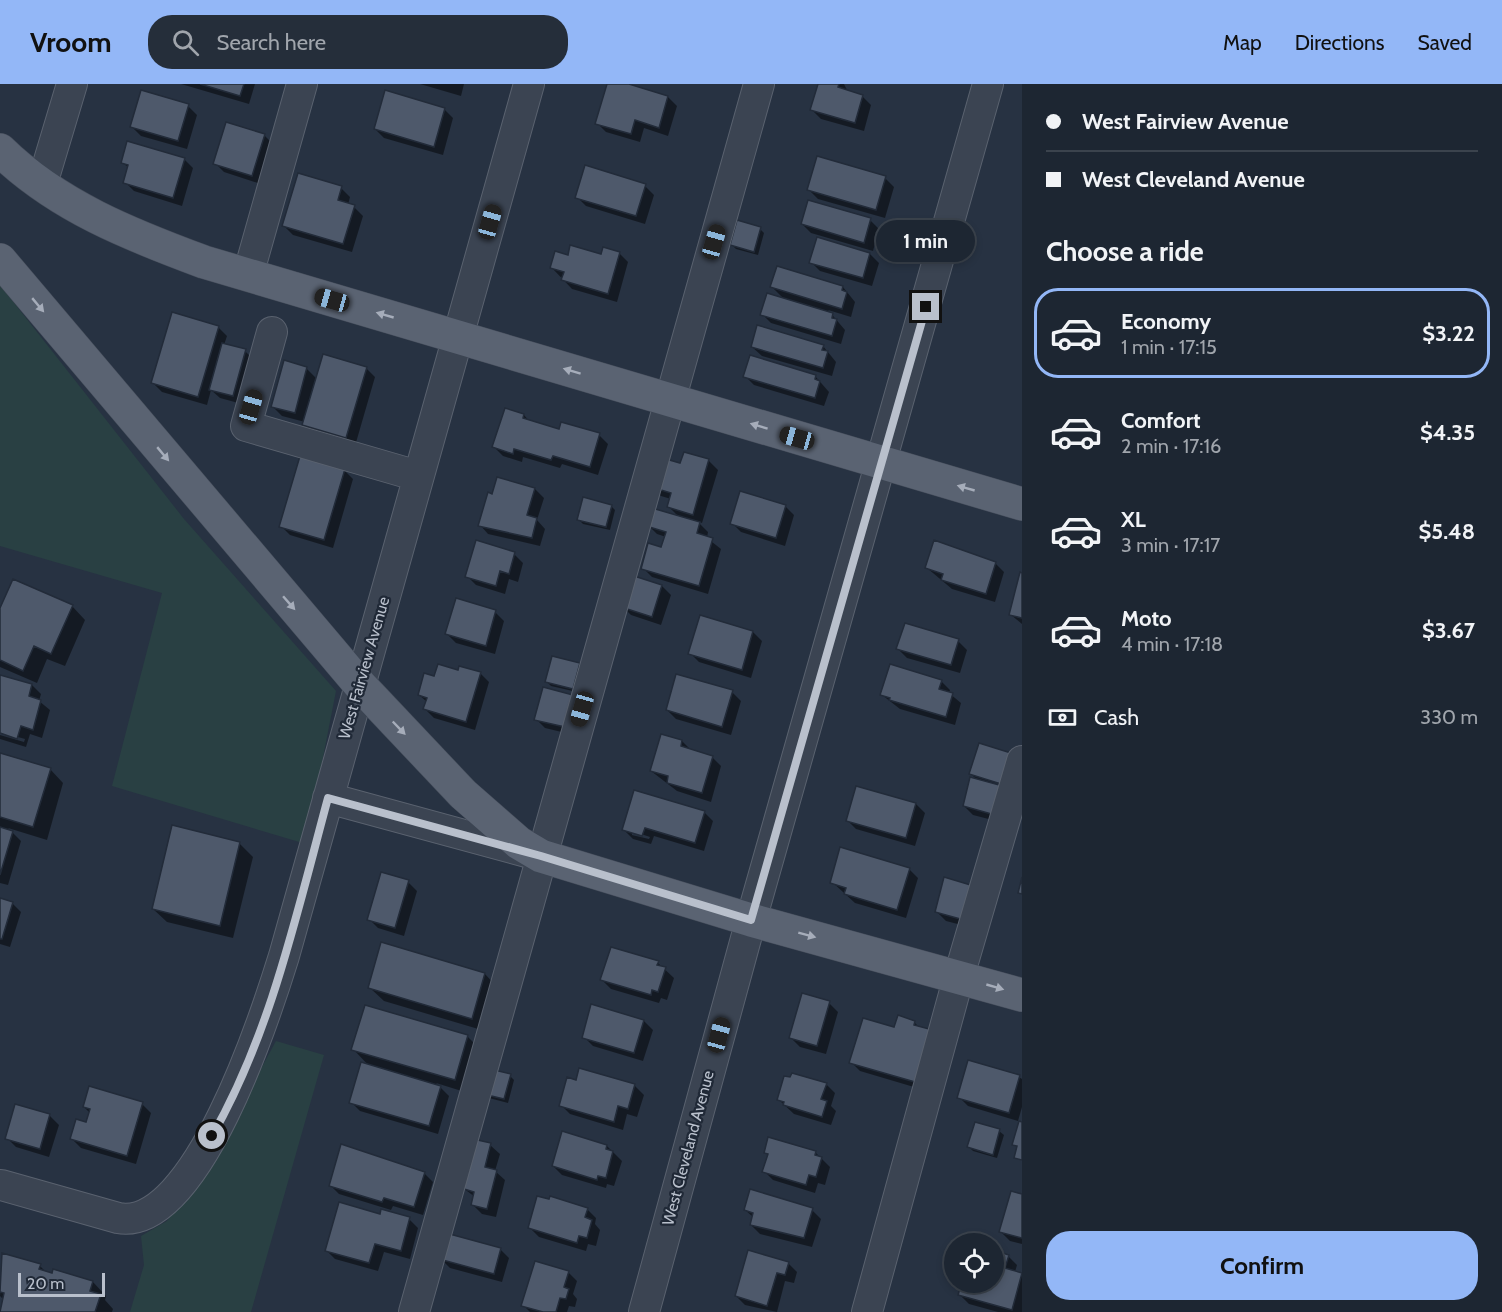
<!DOCTYPE html>
<meta charset="utf-8">
<style>
:root{--surface:#1d2632;--page:#252e3a;--text:#f1f3f6;--muted:#a0a5ac;--line:#3b434d;--accent:#93b7f7}
body{margin:0;font-family:Cabin,sans-serif;background:var(--page);color:var(--text);height:100vh;display:flex;flex-direction:column;font-size:22px;white-space:nowrap}
*{box-sizing:border-box;margin:0}
p{font-size:20px;color:var(--muted)}
.icon{flex:none;width:33px;height:33px;fill:none;stroke:currentColor;stroke-width:2;stroke-linecap:round;stroke-linejoin:round}
.map{position:relative;flex:1;overflow:hidden}
.details{display:flex;flex-direction:column;background:var(--surface);width:480px}
.details>*{flex:none}
.banner{display:grid;align-content:center;height:132px;padding:0 24px;background:var(--surface)}
.fabs{position:absolute;left:944px;top:1149px;display:grid;gap:12px}
.fabs a{display:grid;place-items:center;width:60px;height:60px;border-radius:50%;background:var(--surface);box-shadow:0 3px 9px #0003,0 0 0 2px var(--line);font-size:30px}
.scale{position:absolute;left:18px;bottom:15px;width:87px;box-sizing:border-box;padding-left:6px;border:3px solid #b9c0cc;border-top:0;font-size:16px;line-height:21px;white-space:nowrap;color:#b9c0cc;-webkit-text-stroke:4px #202937;paint-order:stroke}
.end{position:absolute;width:27px;height:27px;margin:-14px;border:8px solid #b9c0cc;background:#111;box-shadow:0 0 0 3px #111}
.from{border-radius:50%}
.bubble{position:absolute;height:42px;border-radius:21px;background:var(--surface);box-shadow:0 3px 9px #0003,0 0 0 2px var(--line);font-size:20px;font-weight:800;line-height:42px;text-align:center}
.car{position:absolute;width:18px;height:36px;margin:-18px -9px;border-radius:8px;box-shadow:0 0 4px 2px #0007;background:linear-gradient(#222 24%,#8ab4d8 0 40%,#222 0 76%,#8ab4d8 0 86%,#222 0)}
.banner b{display:flex;align-items:center;gap:21px;height:57px;font-size:22px}
.banner b+b{border-top:2px solid var(--line)}
.banner i{width:15px;height:15px;background:var(--text)}
ul{padding:0;list-style:none}
li{display:flex;align-items:center;gap:18px;height:90px;margin:0 12px 9px;padding:0 12px;border:3px solid transparent;border-radius:24px}
li div{flex:1}
li b{display:block;font-size:22px}
li em{font-style:normal;font-weight:800}
li.selected{border-color:var(--accent)}
li>.icon{width:54px;height:54px;stroke-width:1.5}
h2{padding:0 24px;font-size:27px;line-height:72px}
.pay{display:flex;align-items:center;gap:15px;height:66px;padding:0 24px;font-size:22px}
.pay p{margin-inline-start:auto}
.action{display:flex;gap:12px;margin-top:auto;padding:12px 24px}
.action a{flex:1;height:69px;border-radius:24px;background:var(--accent);color:#111;font-size:24px;font-weight:800;line-height:69px;text-align:center}
header{display:flex;align-items:center;gap:36px;box-sizing:border-box;height:84px;padding:0 30px;background:var(--accent);color:#111}
header strong{font-size:28px}
nav{display:flex;gap:33px;margin-inline-start:auto;font-size:21px}
.search{width:420px;height:54px;background:var(--page);display:flex;align-items:center;gap:15px;box-sizing:border-box;padding:0 21px;border-radius:24px;color:var(--muted);font-size:22px}
main{display:flex;flex:1;min-height:0}
.map>svg:first-child{display:block}
.green{fill:#294043}
.shadow{fill:#0007;fill-rule:evenodd}
.building{fill:#4e596b;stroke:#222b39;stroke-width:1.5}
.lines{fill:none;stroke-linecap:round;stroke-linejoin:round}
.minor-casing{stroke:#5a626f;stroke-width:32}
.major-casing{stroke:#454d5b;stroke-width:34}
.minor{stroke:#3b4452;stroke-width:30}
.major{stroke:#5a6372;stroke-width:33}
.oneway{fill:#a6adba}
.route{stroke:#b9c0cc;stroke-width:8}
.labels{text-anchor:middle;dominant-baseline:central;stroke-width:4.5;stroke-linejoin:round;paint-order:stroke}
.street-label{font-size:16px;fill:#b9c0cc;stroke:#202937}
</style>
<header>
<strong>Vroom</strong>
<div class="search"><svg class="icon" aria-label="search" viewBox="0 0 24 24"><circle cx="10" cy="10" r="6"/><path d="M15 15l6 6"/></svg>Search here</div>
<nav><a>Map</a><a>Directions</a><a>Saved</a></nav>
</header>
<main>
<div class="map">
<svg width="1022" height="1228" viewBox="0 0 1022 1228">
<rect width="100%" height="100%" fill="#273242"/>
<!-- green -->
<path class="green" d="M 0,201 L 184,435 L 336,607 L 306,760 L 112,702 L 162,509 L 0,462 Z
M 276,957 L 324,971 L 251,1228 L 130,1228 L 144,1181 L 141,1152 L 167,1137 L 208,1082 Z"/>
<!-- shadow -->
<path class="shadow" d="M 181,0 L 255,0 L 249,20 Z
M 420,0 L 464,0 L 461,12 Z
M 609,0 L 623,0 L 668,13 L 677,22 L 668,52 L 644,44 L 640,58 L 606,48 L 597,39 Z
M 820,0 L 844,0 L 848,8 L 862,12 L 871,21 L 864,47 L 821,35 L 812,26 Z
M 188,22 L 197,31 L 187,65 L 141,52 L 132,43 Z
M 444,25 L 453,34 L 443,71 L 384,54 L 375,45 Z
M 264,51 L 273,60 L 261,100 L 224,88 L 215,79 Z
M 184,75 L 193,84 L 182,122 L 134,107 L 125,98 L 129,84 L 123,79 Z
M 885,94 L 894,103 L 885,134 L 818,115 L 809,106 Z
M 645,102 L 654,111 L 645,140 L 586,122 L 577,113 Z
M 341,104 L 350,113 L 348,121 L 354,123 L 363,132 L 352,168 L 293,151 L 284,142 Z
M 870,136 L 879,145 L 873,167 L 811,149 L 802,140 Z
M 760,145 L 764,149 L 758,171 L 736,165 L 731,160 Z
M 619,169 L 628,178 L 617,218 L 572,205 L 552,184 L 569,173 Z
M 870,170 L 879,179 L 872,202 L 820,187 L 811,178 Z
M 772,203 L 843,203 L 855,218 L 851,233 L 828,226 L 845,246 L 841,260 L 771,239 L 762,230 L 785,216 Z
M 218,243 L 227,252 L 224,261 L 245,267 L 254,276 L 242,320 L 220,314 L 211,306 L 207,321 L 162,308 L 153,299 Z
M 823,262 L 836,278 L 832,292 L 762,272 L 752,263 Z
M 306,284 L 317,295 L 366,284 L 375,293 L 355,362 L 313,349 L 304,340 L 305,338 L 282,332 L 273,323 Z
M 745,292 L 815,292 L 829,308 L 824,322 L 754,301 Z
M 524,331 L 530,338 L 560,346 L 599,351 L 608,360 L 598,391 L 562,380 L 560,384 L 523,373 L 522,378 L 503,372 L 494,363 Z
M 685,370 L 709,377 L 718,386 L 702,439 L 697,437 L 708,448 L 707,454 L 721,465 L 708,510 L 652,493 L 643,484 L 662,465 L 666,453 L 657,450 L 648,441 L 680,434 L 669,423 L 671,415 L 661,412 L 652,403 L 681,381 Z
M 344,386 L 353,395 L 333,464 L 290,451 L 281,442 Z
M 535,405 L 544,414 L 537,436 L 545,445 L 540,462 L 488,450 L 480,441 L 493,411 Z
M 611,422 L 615,426 L 610,446 L 583,440 L 579,436 Z
M 785,422 L 794,431 L 785,462 L 741,448 L 732,439 Z
M 514,470 L 523,479 L 518,498 L 509,495 L 505,510 L 476,501 L 467,492 Z
M 995,479 L 1004,488 L 995,518 L 952,505 L 927,484 Z
M 1022,490 L 1022,540 L 1010,530 Z
M 632,493 L 662,502 L 671,511 L 661,541 L 631,531 L 622,522 Z
M 72,522 L 85,536 L 65,582 L 47,575 L 37,599 L 0,583 L 0,528 Z
M 495,528 L 504,537 L 495,570 L 456,559 L 447,550 Z
M 753,548 L 762,557 L 751,594 L 699,578 L 690,569 Z
M 958,557 L 967,566 L 960,589 L 907,574 L 898,565 Z
M 579,580 L 583,585 L 577,608 L 551,602 L 547,598 Z
M 459,588 L 480,589 L 489,598 L 475,646 L 434,634 L 425,625 L 427,618 L 419,611 L 435,594 Z
M 0,592 L 32,601 L 41,610 L 39,617 L 50,626 L 42,654 L 30,650 L 26,663 L 0,655 L 0,651 L 24,658 L 25,655 L 0,648 Z
M 941,597 L 950,606 L 949,609 L 961,619 L 955,641 L 900,625 L 882,611 Z
M 544,605 L 574,651 L 545,644 L 536,635 Z
M 732,608 L 741,617 L 731,651 L 676,635 L 667,626 Z
M 682,657 L 691,666 L 712,673 L 721,682 L 711,718 L 677,707 L 651,687 Z
M 980,661 L 1005,706 L 1004,739 L 973,731 L 964,722 L 978,697 L 971,690 Z
M 0,671 L 50,685 L 63,699 L 47,756 L 8,744 L 21,757 L 8,801 L 0,799 Z
M 916,720 L 925,729 L 915,762 L 856,745 L 847,736 Z
M 704,728 L 713,737 L 704,767 L 654,752 L 651,760 L 633,755 L 624,746 ZM 632,747 L 650,753 L 649,755 L 632,751 Z
M 239,759 L 253,773 L 233,854 L 167,838 L 153,825 Z
M 909,785 L 918,794 L 906,834 L 855,819 L 832,798 Z
M 945,795 L 973,844 L 946,837 L 937,828 Z
M 408,798 L 417,807 L 404,852 L 378,844 L 369,835 Z
M 0,816 L 12,819 L 21,828 L 10,863 L 0,860 Z
M 658,879 L 674,894 L 667,916 L 661,914 L 659,919 L 611,905 L 602,896 Z
M 485,890 L 498,904 L 485,947 L 384,917 L 370,904 Z
M 829,919 L 838,928 L 826,970 L 800,963 L 791,954 Z
M 366,922 L 468,953 L 481,966 L 468,1009 L 436,999 L 449,1012 L 438,1050 L 360,1027 L 351,1018 L 370,983 L 353,965 Z
M 644,937 L 653,946 L 643,977 L 593,962 L 584,953 Z
M 914,938 L 920,944 L 924,1006 L 860,987 L 851,978 L 895,945 Z
M 580,986 L 635,1002 L 644,1011 L 637,1033 L 627,1030 L 623,1046 L 570,1030 L 561,1021 L 577,998 Z
M 510,992 L 514,996 L 508,1019 L 489,1014 L 485,1009 Z
M 1019,993 L 1022,995 L 1022,1023 L 1018,1037 L 968,1022 L 959,1013 Z
M 826,1000 L 835,1009 L 831,1022 L 836,1027 L 831,1041 L 794,1030 L 779,1016 Z
M 142,1020 L 151,1029 L 136,1080 L 81,1064 L 72,1055 L 87,1040 L 90,1029 L 84,1023 Z
M 16,1022 L 50,1032 L 59,1041 L 49,1073 L 16,1063 L 7,1054 Z
M 999,1047 L 1004,1051 L 997,1074 L 973,1067 L 969,1063 Z
M 563,1049 L 607,1062 L 622,1077 L 614,1102 L 607,1100 L 606,1104 L 562,1091 L 553,1082 Z
M 490,1061 L 500,1070 L 495,1087 L 505,1096 L 496,1133 L 482,1130 L 473,1121 L 475,1113 L 463,1104 Z
M 765,1068 L 815,1068 L 830,1083 L 825,1101 L 818,1099 L 815,1109 L 773,1096 L 764,1087 L 769,1072 Z
M 424,1089 L 433,1098 L 423,1131 L 393,1122 L 391,1126 L 339,1110 L 330,1101 Z
M 1022,1111 L 1022,1160 L 1010,1157 L 1001,1148 Z
M 587,1125 L 596,1134 L 595,1140 L 600,1146 L 596,1162 L 588,1160 L 586,1167 L 539,1153 L 530,1144 Z
M 745,1126 L 812,1126 L 821,1135 L 812,1163 L 760,1150 L 751,1141 L 753,1133 Z
M 381,1131 L 409,1135 L 418,1144 L 410,1175 L 384,1168 L 378,1187 L 335,1175 L 326,1166 Z
M 500,1165 L 509,1174 L 502,1198 L 450,1184 L 441,1175 Z
M 993,1168 L 1008,1172 L 1017,1181 L 1015,1188 L 1022,1190 L 1022,1228 L 998,1228 L 969,1220 L 960,1211 L 993,1198 Z
M 3,1171 L 40,1182 L 47,1189 L 93,1198 L 106,1212 L 105,1216 L 113,1225 L 112,1228 L 0,1228 L 3,1215 L 0,1212 Z
M 788,1179 L 797,1188 L 794,1199 L 785,1197 L 777,1228 L 745,1221 L 736,1212 Z
M 568,1188 L 577,1197 L 573,1210 L 577,1215 L 575,1223 L 569,1222 L 567,1228 L 530,1228 L 523,1221 Z"/>
<!-- building -->
<path class="building" d="M 200,0 L 244,0 L 240,12 Z
M 607,0 L 629,0 L 668,12 L 659,44 L 635,36 L 631,50 L 595,40 Z
M 818,0 L 839,0 L 838,3 L 863,11 L 855,39 L 810,26 Z
M 141,6 L 189,20 L 178,57 L 130,43 Z
M 385,6 L 445,24 L 434,63 L 374,45 Z
M 226,38 L 265,50 L 252,92 L 213,80 Z
M 127,57 L 185,74 L 173,114 L 123,99 L 128,81 L 121,79 Z
M 817,72 L 886,92 L 876,126 L 807,106 Z
M 585,81 L 646,100 L 636,132 L 575,114 Z
M 298,89 L 342,102 L 338,116 L 355,121 L 343,160 L 282,142 Z
M 808,116 L 871,134 L 864,159 L 801,140 Z
M 737,136 L 761,143 L 754,168 L 730,161 Z
M 817,153 L 870,169 L 863,194 L 809,179 Z
M 570,161 L 601,170 L 603,163 L 620,168 L 608,210 L 561,196 L 564,188 L 550,184 L 555,167 L 568,171 Z
M 777,182 L 843,202 L 842,206 L 847,208 L 842,225 L 770,203 Z
M 767,209 L 833,229 L 832,234 L 837,235 L 832,252 L 760,231 Z
M 172,228 L 219,242 L 198,313 L 151,299 Z
M 757,241 L 824,261 L 822,266 L 828,267 L 823,284 L 751,263 Z
M 222,259 L 246,265 L 233,312 L 209,306 Z
M 323,270 L 367,283 L 346,354 L 302,341 Z
M 750,271 L 816,291 L 815,295 L 820,297 L 815,314 L 743,293 Z
M 284,276 L 307,283 L 295,329 L 271,323 Z
M 505,324 L 524,330 L 523,334 L 559,345 L 561,338 L 600,349 L 590,383 L 553,372 L 551,376 L 514,365 L 513,370 L 492,363 Z
M 684,368 L 709,375 L 693,431 L 667,423 L 671,409 L 651,403 L 659,373 L 680,379 Z
M 300,372 L 345,385 L 324,456 L 279,443 Z
M 497,393 L 535,404 L 527,431 L 537,434 L 532,454 L 478,442 L 488,408 L 492,410 Z
M 740,407 L 786,421 L 776,454 L 730,440 Z
M 583,413 L 612,421 L 606,443 L 577,436 Z
M 652,424 L 700,438 L 697,449 L 713,454 L 699,502 L 641,485 L 648,459 L 661,463 L 666,448 L 646,442 Z
M 476,456 L 515,468 L 509,490 L 500,487 L 496,502 L 465,493 Z
M 934,456 L 996,478 L 986,510 L 941,496 L 943,490 L 925,484 Z
M 1020,488 L 1022,489 L 1022,534 L 1009,531 Z
M 631,491 L 662,501 L 652,533 L 621,523 Z
M 13,495 L 73,521 L 51,570 L 34,562 L 23,587 L 0,576 L 0,524 Z
M 456,514 L 496,526 L 486,562 L 445,550 Z
M 700,531 L 753,547 L 742,586 L 688,570 Z
M 905,539 L 959,555 L 951,581 L 896,565 Z
M 552,572 L 580,579 L 573,605 L 545,598 Z
M 438,580 L 458,586 L 459,582 L 481,588 L 466,638 L 423,625 L 427,614 L 418,611 L 424,589 L 434,592 Z
M 890,580 L 942,596 L 939,605 L 953,609 L 946,633 L 889,616 L 890,614 L 880,611 Z
M 676,590 L 733,606 L 722,643 L 666,626 Z
M 0,591 L 32,600 L 29,612 L 41,616 L 33,646 L 21,642 L 17,655 L 0,649 Z
M 543,603 L 573,611 L 565,643 L 534,636 Z
M 661,650 L 682,656 L 681,662 L 713,672 L 702,709 L 667,699 L 668,692 L 650,687 Z
M 979,659 L 1011,669 L 1001,700 L 969,690 Z
M 0,669 L 51,684 L 33,743 L 0,733 Z
M 970,693 L 1003,702 L 995,731 L 963,722 Z
M 856,702 L 916,719 L 906,754 L 846,737 Z
M 634,706 L 705,727 L 695,759 L 645,744 L 642,752 L 622,746 Z
M 172,741 L 240,758 L 220,842 L 152,825 Z
M 0,743 L 13,747 L 0,791 Z
M 840,763 L 910,784 L 897,826 L 844,810 L 846,804 L 830,799 Z
M 381,788 L 409,796 L 395,844 L 367,836 Z
M 944,793 L 974,802 L 964,836 L 935,828 Z
M 1022,793 L 1022,810 L 1018,809 Z
M 0,814 L 13,818 L 2,855 L 0,855 Z
M 381,858 L 485,889 L 472,935 L 368,904 Z
M 611,863 L 659,877 L 657,881 L 666,883 L 658,908 L 652,906 L 651,911 L 600,896 Z
M 802,909 L 830,917 L 817,962 L 789,954 Z
M 591,920 L 644,936 L 634,969 L 582,954 Z
M 365,921 L 468,951 L 455,996 L 351,966 Z
M 898,931 L 915,937 L 914,941 L 933,946 L 915,998 L 849,979 L 863,934 L 894,943 Z
M 968,976 L 1020,991 L 1009,1029 L 957,1014 Z
M 361,978 L 441,1002 L 429,1042 L 349,1019 Z
M 579,984 L 635,1000 L 628,1025 L 618,1022 L 614,1038 L 559,1022 L 567,993 L 576,996 Z
M 490,985 L 511,990 L 504,1015 L 483,1010 Z
M 792,989 L 827,999 L 821,1015 L 827,1017 L 822,1033 L 783,1021 L 784,1018 L 777,1016 L 784,992 L 790,993 Z
M 89,1002 L 143,1018 L 127,1072 L 70,1055 L 76,1035 L 86,1038 L 90,1025 L 83,1023 Z
M 15,1020 L 50,1030 L 40,1065 L 5,1055 Z
M 1019,1037 L 1022,1038 L 1022,1076 L 1014,1074 L 1017,1062 L 1012,1061 Z
M 975,1038 L 1000,1045 L 993,1071 L 967,1063 Z
M 562,1047 L 607,1061 L 606,1065 L 613,1067 L 606,1094 L 598,1092 L 597,1096 L 552,1082 Z
M 768,1053 L 816,1067 L 815,1071 L 822,1073 L 816,1093 L 809,1091 L 806,1101 L 762,1088 L 768,1070 L 764,1069 Z
M 473,1055 L 491,1059 L 485,1083 L 497,1086 L 487,1125 L 471,1121 L 474,1108 L 461,1104 Z
M 341,1060 L 425,1088 L 414,1123 L 384,1114 L 382,1118 L 329,1102 Z
M 750,1105 L 813,1124 L 804,1154 L 750,1141 L 753,1129 L 744,1126 Z
M 1011,1107 L 1022,1110 L 1022,1154 L 999,1148 Z
M 537,1112 L 549,1115 L 550,1112 L 588,1124 L 585,1133 L 592,1136 L 587,1154 L 579,1152 L 577,1159 L 528,1144 Z
M 339,1118 L 380,1130 L 381,1125 L 410,1133 L 401,1167 L 375,1160 L 369,1179 L 325,1167 Z
M 446,1149 L 501,1164 L 494,1190 L 439,1175 Z
M 748,1166 L 789,1178 L 785,1191 L 777,1189 L 767,1222 L 735,1212 Z
M 993,1166 L 1009,1171 L 1005,1184 L 1022,1189 L 1012,1226 L 958,1211 L 962,1198 L 993,1198 Z
M 2,1169 L 41,1180 L 39,1185 L 52,1189 L 53,1185 L 93,1197 L 90,1207 L 101,1210 L 95,1228 L 0,1228 L 4,1209 L 0,1208 Z
M 535,1177 L 569,1187 L 564,1203 L 569,1205 L 566,1215 L 560,1214 L 556,1228 L 543,1228 L 521,1222 Z"/>
<g class="lines">
<defs>
<path id="minor" d="M 42,100 L 72,0
M 248,191 L 302,0
M 272,248 L 246,342 L 418,392
M 328,714 L 534,770
M 1,1101 L 118,1134 C 196,1149 266,930 284,872 L 529,0
M 414,1228 L 759,0
M 644,1228 L 751,836 L 988,0
M 867,1228 L 959,892 L 1022,677"/>
<path id="major" d="M 0,66 C 57,122 131,151 204,178 L 1022,420
M 0,176 L 360,601 L 463,710 L 519,759 L 541,772 L 751,836 L 1022,911"/>
</defs>
<!-- minor casing -->
<use href="#minor" class="minor-casing"/>
<!-- major casing -->
<use href="#major" class="major-casing"/>
<!-- minor -->
<use href="#minor" class="minor"/>
<!-- major -->
<use href="#major" class="major"/>
</g>
<!-- one-way arrows -->
<defs><path id="oneway-solid" d="M-6-.8H1V-3.2L6.5 0L1 3.2V.8H-6Z" transform="scale(1.5)"/></defs>
<g class="oneway">
<use href="#oneway-solid" transform="translate(38 221) rotate(50)"/>
<use href="#oneway-solid" transform="translate(385 231) rotate(-164)"/>
<use href="#oneway-solid" transform="translate(572 287) rotate(-163)"/>
<use href="#oneway-solid" transform="translate(759 342) rotate(-163)"/>
<use href="#oneway-solid" transform="translate(163 370) rotate(50)"/>
<use href="#oneway-solid" transform="translate(966 404) rotate(-164)"/>
<use href="#oneway-solid" transform="translate(289 519) rotate(49)"/>
<use href="#oneway-solid" transform="translate(399 644) rotate(46)"/>
<use href="#oneway-solid" transform="translate(807 851) rotate(15)"/>
<use href="#oneway-solid" transform="translate(995 903) rotate(16)"/>
</g>
<g class="lines">
<!-- route -->
<path class="route" d="M 212,1052 C 271,949 297,828 328,714 L 541,772 L 751,836 L 926,223"/>
</g>
<g class="labels">
<!-- street labels -->
<g class="street-label">
<text transform="translate(364 584) rotate(-74)">West Fairview Avenue</text>
<text transform="translate(688 1064) rotate(-75)">West Cleveland Avenue</text>
</g>
</g>
</svg>
<div class="fabs">
<a><svg class="icon" aria-label="locate" viewBox="0 0 24 24"><circle cx="12" cy="12" r="6"/><path d="M12 2v4M12 18v4M2 12h4M18 12h4"/></svg></a>
</div>
<div class="scale">20 m</div>
<i class="end from" style="left:212px;top:1052px"></i>
<i class="end" style="left:926px;top:223px"></i>
<div class="bubble" style="left:876px;top:136px;width:99px">1 min</div>
<i class="car" style="left:490px;top:138px;rotate:16deg"></i>
<i class="car" style="left:714px;top:158px;rotate:16deg"></i>
<i class="car" style="left:332px;top:216px;rotate:286deg"></i>
<i class="car" style="left:251px;top:323px;rotate:16deg"></i>
<i class="car" style="left:797px;top:354px;rotate:286deg"></i>
<i class="car" style="left:582px;top:625px;rotate:196deg"></i>
<i class="car" style="left:719px;top:951px;rotate:15deg"></i>
</div>
<section class="details">
<div class="banner">
<b><i class="from"></i>West Fairview Avenue</b>
<b><i></i>West Cleveland Avenue</b>
</div>
<h2>Choose a ride</h2>
<ul>
<li class="selected"><svg class="icon" aria-label="car" viewBox="0 0 24 24"><path d="M5 17H2v-5l4-1 3-4h7l3 4 3 1v5h-3M9 17h6M6 11h13"/><circle cx="7" cy="17" r="2"/><circle cx="17" cy="17" r="2"/></svg><div><b>Economy</b><p>1 min · 17:15</p></div><em>$3.22</em></li>
<li><svg class="icon" aria-label="car" viewBox="0 0 24 24"><path d="M5 17H2v-5l4-1 3-4h7l3 4 3 1v5h-3M9 17h6M6 11h13"/><circle cx="7" cy="17" r="2"/><circle cx="17" cy="17" r="2"/></svg><div><b>Comfort</b><p>2 min · 17:16</p></div><em>$4.35</em></li>
<li><svg class="icon" aria-label="car" viewBox="0 0 24 24"><path d="M5 17H2v-5l4-1 3-4h7l3 4 3 1v5h-3M9 17h6M6 11h13"/><circle cx="7" cy="17" r="2"/><circle cx="17" cy="17" r="2"/></svg><div><b>XL</b><p>3 min · 17:17</p></div><em>$5.48</em></li>
<li><svg class="icon" aria-label="car" viewBox="0 0 24 24"><path d="M5 17H2v-5l4-1 3-4h7l3 4 3 1v5h-3M9 17h6M6 11h13"/><circle cx="7" cy="17" r="2"/><circle cx="17" cy="17" r="2"/></svg><div><b>Moto</b><p>4 min · 17:18</p></div><em>$3.67</em></li>
</ul>
<div class="pay"><svg class="icon" aria-label="cash" viewBox="0 0 24 24"><path d="M3 7h18v10H3z"/><circle cx="12" cy="12" r="2"/></svg>Cash<p>330 m</p></div>
<div class="action"><a>Confirm</a></div>
</section>
</main>
